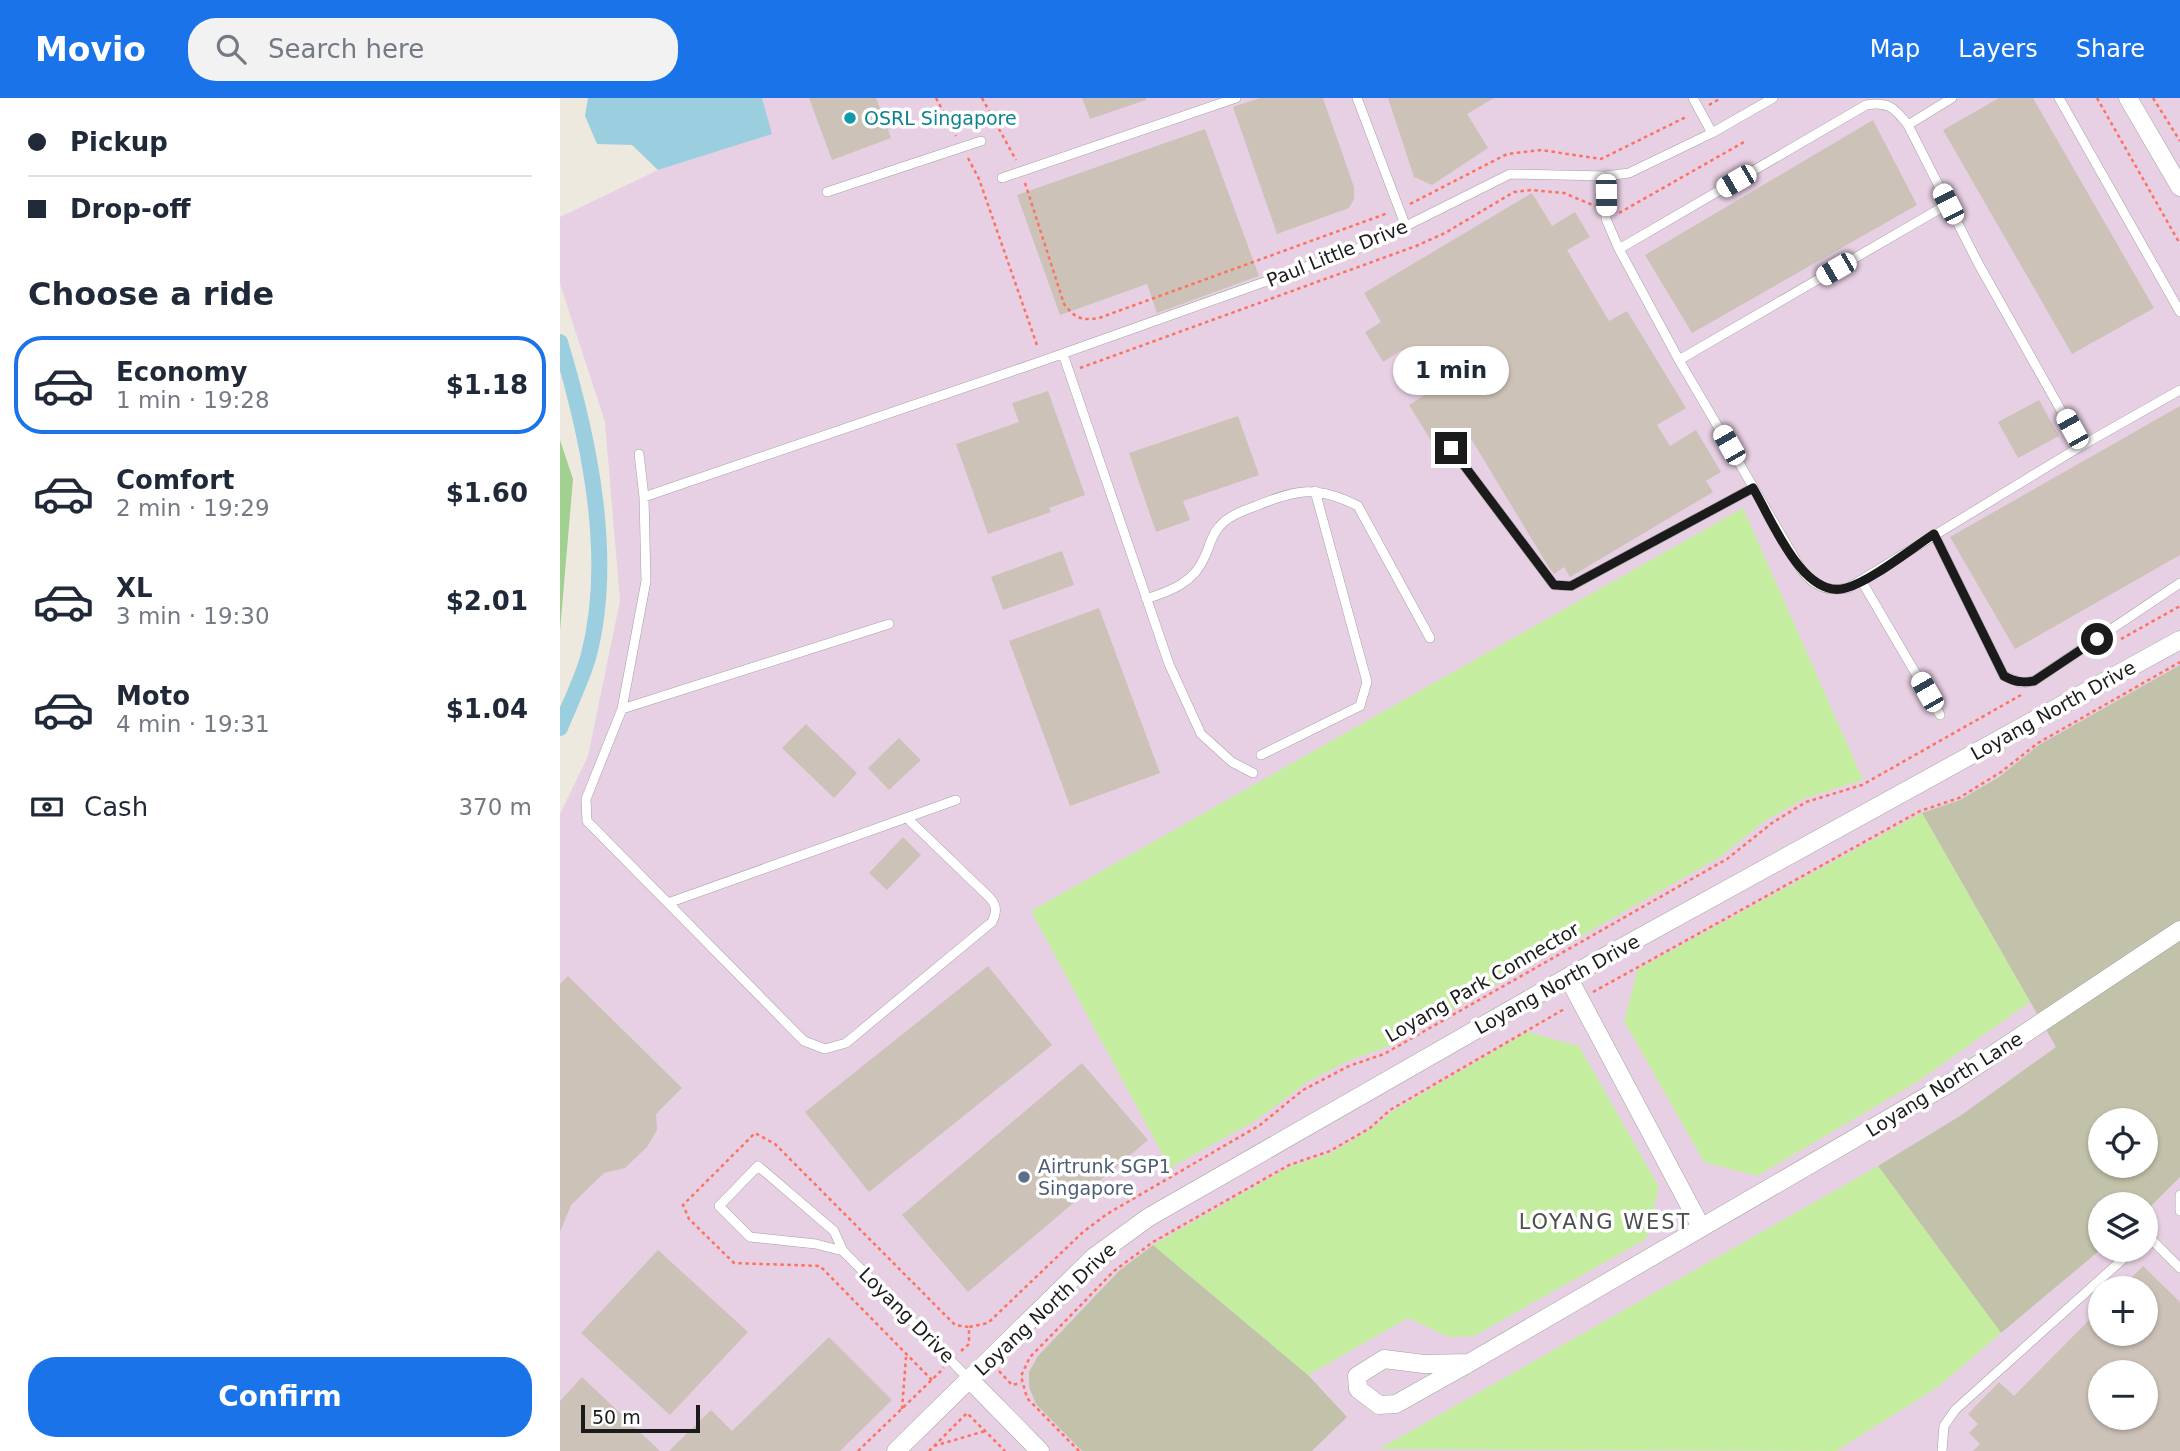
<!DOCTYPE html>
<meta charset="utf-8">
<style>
:root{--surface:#fff;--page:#f2f2f3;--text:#1f2937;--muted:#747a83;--line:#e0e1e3;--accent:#1a73e8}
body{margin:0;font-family:"DejaVu Sans",sans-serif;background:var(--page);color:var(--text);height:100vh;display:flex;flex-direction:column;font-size:26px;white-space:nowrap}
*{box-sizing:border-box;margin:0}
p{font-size:23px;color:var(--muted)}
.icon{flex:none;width:38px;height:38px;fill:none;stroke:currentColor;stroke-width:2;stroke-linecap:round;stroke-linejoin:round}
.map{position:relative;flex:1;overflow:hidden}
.sheet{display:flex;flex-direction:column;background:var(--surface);width:560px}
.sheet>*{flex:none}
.banner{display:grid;align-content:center;height:154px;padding:0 28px;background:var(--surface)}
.fabs{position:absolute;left:1528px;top:1010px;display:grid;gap:14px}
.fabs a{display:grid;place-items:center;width:70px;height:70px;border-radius:50%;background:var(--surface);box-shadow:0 2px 5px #0004;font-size:35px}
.scale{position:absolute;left:21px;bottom:18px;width:119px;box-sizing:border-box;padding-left:7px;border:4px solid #1b1b1b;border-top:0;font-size:19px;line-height:24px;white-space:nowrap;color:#1b1b1b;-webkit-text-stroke:5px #fff;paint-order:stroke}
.end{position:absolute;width:32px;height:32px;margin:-16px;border:9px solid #1b1b1b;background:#fff;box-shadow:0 0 0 4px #fff}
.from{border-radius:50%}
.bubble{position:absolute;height:49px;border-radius:24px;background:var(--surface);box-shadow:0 2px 5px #0004;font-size:23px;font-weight:700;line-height:49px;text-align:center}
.car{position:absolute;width:21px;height:42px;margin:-21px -10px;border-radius:9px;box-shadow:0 0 5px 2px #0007;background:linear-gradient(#fff 24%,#345 0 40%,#fff 0 76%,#345 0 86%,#fff 0)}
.banner b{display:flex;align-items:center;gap:24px;height:66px;font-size:26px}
.banner b+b{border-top:2px solid var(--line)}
.banner i{width:18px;height:18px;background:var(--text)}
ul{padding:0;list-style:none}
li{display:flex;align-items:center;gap:21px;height:98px;margin:0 14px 10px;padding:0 14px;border:4px solid transparent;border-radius:28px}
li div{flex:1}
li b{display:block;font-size:26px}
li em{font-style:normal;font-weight:700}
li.active{border-color:var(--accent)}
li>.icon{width:63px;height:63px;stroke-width:1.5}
h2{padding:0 28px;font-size:32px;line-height:84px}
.pay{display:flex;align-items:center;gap:18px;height:77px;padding:0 28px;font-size:26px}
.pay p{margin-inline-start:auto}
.primary-button{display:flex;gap:14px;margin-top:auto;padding:14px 28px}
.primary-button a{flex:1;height:80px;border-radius:28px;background:var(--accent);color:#fff;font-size:28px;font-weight:700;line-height:80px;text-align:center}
header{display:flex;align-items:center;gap:42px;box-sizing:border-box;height:98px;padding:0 35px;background:var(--accent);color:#fff}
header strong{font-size:33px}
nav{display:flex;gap:38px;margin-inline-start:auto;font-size:24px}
.search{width:490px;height:63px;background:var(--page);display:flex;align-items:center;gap:18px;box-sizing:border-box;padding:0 24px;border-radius:28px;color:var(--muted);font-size:26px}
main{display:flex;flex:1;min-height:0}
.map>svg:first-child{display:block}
.industrial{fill:#e7d0e3;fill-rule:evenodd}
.construction{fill:#c2c2aa;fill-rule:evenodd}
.grass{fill:#c5ed9f}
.forest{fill:#a2d090}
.water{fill:#9bcfdf}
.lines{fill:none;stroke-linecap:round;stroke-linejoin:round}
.canal{stroke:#9bcfdf;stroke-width:16}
.building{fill:#cdc2b8;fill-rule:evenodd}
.lane-casing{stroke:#a2a2a2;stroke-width:10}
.street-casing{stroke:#a2a2a2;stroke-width:19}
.path{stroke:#ff715e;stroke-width:2.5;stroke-dasharray:3.5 3.5;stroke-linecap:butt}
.lane{stroke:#fff;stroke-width:9}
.street{stroke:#fff;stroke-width:18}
.route{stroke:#1b1b1b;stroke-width:9}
.culture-dot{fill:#0f9aa8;stroke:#fff;stroke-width:2.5}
.service-dot{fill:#5c6f8a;stroke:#fff;stroke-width:2.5}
.labels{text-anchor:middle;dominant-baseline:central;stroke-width:7;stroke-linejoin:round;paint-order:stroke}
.culture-label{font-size:19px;fill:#0d838f;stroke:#fff;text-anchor:start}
.street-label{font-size:19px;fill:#1b1b1b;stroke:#fff}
.service-label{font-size:19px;fill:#4e5e75;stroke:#fff;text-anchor:start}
.neighbourhood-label{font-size:21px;letter-spacing:2px;fill:#4e4e4e;stroke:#fff}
</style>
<header>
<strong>Movio</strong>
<div class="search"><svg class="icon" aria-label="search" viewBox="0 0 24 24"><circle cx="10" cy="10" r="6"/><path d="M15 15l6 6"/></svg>Search here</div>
<nav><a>Map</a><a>Layers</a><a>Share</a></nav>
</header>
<main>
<section class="sheet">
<div class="banner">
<b><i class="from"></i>Pickup</b>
<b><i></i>Drop-off</b>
</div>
<h2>Choose a ride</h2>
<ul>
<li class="active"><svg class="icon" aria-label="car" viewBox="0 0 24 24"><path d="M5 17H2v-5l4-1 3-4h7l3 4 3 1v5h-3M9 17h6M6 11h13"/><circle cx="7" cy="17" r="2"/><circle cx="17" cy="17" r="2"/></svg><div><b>Economy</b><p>1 min · 19:28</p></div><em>$1.18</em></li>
<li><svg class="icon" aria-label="car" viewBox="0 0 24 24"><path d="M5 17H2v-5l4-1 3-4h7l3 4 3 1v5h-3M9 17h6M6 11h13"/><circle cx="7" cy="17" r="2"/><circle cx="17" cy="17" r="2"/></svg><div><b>Comfort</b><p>2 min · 19:29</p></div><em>$1.60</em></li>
<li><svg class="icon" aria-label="car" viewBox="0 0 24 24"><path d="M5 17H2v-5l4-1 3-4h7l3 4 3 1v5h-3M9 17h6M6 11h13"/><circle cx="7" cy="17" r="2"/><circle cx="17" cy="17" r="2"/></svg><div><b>XL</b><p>3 min · 19:30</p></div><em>$2.01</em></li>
<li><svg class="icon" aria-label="car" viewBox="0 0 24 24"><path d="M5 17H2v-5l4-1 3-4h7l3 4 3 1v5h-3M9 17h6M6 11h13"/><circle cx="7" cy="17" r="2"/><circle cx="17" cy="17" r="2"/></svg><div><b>Moto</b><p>4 min · 19:31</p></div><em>$1.04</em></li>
</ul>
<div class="pay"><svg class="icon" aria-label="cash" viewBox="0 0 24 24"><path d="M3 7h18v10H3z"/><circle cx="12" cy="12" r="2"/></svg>Cash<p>370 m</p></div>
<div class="primary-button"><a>Confirm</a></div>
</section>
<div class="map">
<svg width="1620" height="1353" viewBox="0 0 1620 1353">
<rect width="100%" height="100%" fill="#eee9df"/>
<!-- industrial -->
<path class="industrial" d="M 202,0 L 1620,0 L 1620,1353 L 0,1353 L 0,716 L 28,658 L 60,503 L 45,324 L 0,186 L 0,119 L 98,72 L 211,36 ZM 1540,1022 L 1586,1022 L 1586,1068 L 1540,1068 ZM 1540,1106 L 1586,1106 L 1586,1152 L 1540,1152 ZM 1540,1190 L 1586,1190 L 1586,1236 L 1540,1236 ZM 1540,1274 L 1586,1274 L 1586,1320 L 1540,1320 Z"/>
<!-- construction -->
<path class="construction" d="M 1620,567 L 1620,1079 L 1586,1113 L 1586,1106 L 1540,1106 L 1540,1152 L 1441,1235 L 1318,1068 L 1400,1018 L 1496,949 L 1362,715 L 1400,702 L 1439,679 L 1479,647 ZM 1540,1022 L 1586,1022 L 1586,1068 L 1540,1068 Z
M 593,1147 L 748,1277 L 787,1319 L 752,1353 L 522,1353 L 476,1306 L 469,1289 L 469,1274 L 478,1258 L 559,1173 Z"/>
<!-- grass -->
<path class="grass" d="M 1183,410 L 1303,682 L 1245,700 L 1206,722 L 1160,759 L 827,949 L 790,962 L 747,984 L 698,1021 L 610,1070 L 471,813 Z
M 1362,715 L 1470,904 L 1357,984 L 1197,1078 L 1144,1064 L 1064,923 L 1078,871 Z
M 967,934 L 1019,948 L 1099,1089 L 1086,1141 L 914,1238 L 889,1239 L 848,1220 L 748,1277 L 593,1147 L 729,1069 L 769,1056 L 810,1032 L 833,1013 Z
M 1318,1068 L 1441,1235 L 1378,1289 L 1276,1353 L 819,1351 Z"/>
<!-- forest -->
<path class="forest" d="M 0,342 L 13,381 L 0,533 Z"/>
<!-- water -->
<path class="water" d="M 28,0 L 202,0 L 212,36 L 98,72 L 72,47 L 37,46 L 25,18 Z"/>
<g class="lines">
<!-- canal -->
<path class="canal" d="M 0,244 C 29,340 55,461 28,560 C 21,584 9,607 0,630"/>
</g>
<!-- building -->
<path class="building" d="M 249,0 L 316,0 L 331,40 L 272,62 Z
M 522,0 L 586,0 L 586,2 L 530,21 Z
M 700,0 L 763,0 L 794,89 L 794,101 L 789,110 L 717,136 L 673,9 Z
M 828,0 L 934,0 L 907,16 L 928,50 L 872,87 L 854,79 Z
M 1439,0 L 1473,0 L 1594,210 L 1512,256 L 1383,32 Z
M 1313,22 L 1357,107 L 1132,235 L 1085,157 Z
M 645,31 L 699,178 L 597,215 L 587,186 L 500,217 L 457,97 Z
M 972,95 L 992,128 L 1015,114 L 1030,139 L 1007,152 L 1049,223 L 1067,213 L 1126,310 L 1097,327 L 1110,348 L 1136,332 L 1161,374 L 1146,383 L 1153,394 L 1010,479 L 1004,469 L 994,476 L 988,468 L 910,339 L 897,346 L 887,344 L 885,354 L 880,357 L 849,307 L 868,295 L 842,252 L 823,264 L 805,234 L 821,224 L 804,195 Z
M 488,293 L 525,397 L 489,410 L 491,414 L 428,436 L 396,346 L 459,324 L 452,305 Z
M 1479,302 L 1499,338 L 1458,360 L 1438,324 Z
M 1620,308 L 1620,457 L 1455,551 L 1390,439 Z
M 678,318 L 699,377 L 623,403 L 630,422 L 596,434 L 569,355 Z
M 502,453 L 514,487 L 443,512 L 431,479 Z
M 539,510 L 600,675 L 510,708 L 449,543 Z
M 246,626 L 297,675 L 274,700 L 222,650 Z
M 339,640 L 361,662 L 329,692 L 308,670 Z
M 343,739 L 361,757 L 327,792 L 309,775 Z
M 428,868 L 492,947 L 309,1094 L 245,1014 Z
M 8,878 L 122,990 L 96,1016 L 97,1032 L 87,1049 L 65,1070 L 44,1075 L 11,1107 L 0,1134 L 0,886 Z
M 522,965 L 588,1042 L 408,1194 L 342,1117 Z
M 98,1152 L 188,1234 L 110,1317 L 21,1235 Z
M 1583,1168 L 1620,1204 L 1620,1353 L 1413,1353 L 1420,1346 L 1409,1335 L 1418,1326 L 1408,1316 L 1439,1284 L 1454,1298 L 1540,1211 L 1540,1236 L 1586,1236 L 1586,1190 L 1561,1190 ZM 1540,1274 L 1586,1274 L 1586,1320 L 1540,1320 Z
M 269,1239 L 332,1302 L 280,1353 L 109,1353 L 151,1312 L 172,1333 Z
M 22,1279 L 100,1353 L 0,1353 L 0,1303 Z"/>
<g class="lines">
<defs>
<path id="lane" d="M 797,0 L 846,129
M 1133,0 L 1152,35
M 1499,0 L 1620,214
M 1348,27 L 1392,0
M 1046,78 L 1046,121 L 1059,151 L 1119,262 L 1241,471 C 1253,488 1267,494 1288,490 L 1521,348 L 1620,292
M 442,80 L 676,0
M 267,94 L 421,43
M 1059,151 L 1306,7 C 1328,3 1335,10 1348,27 L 1418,165 L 1521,348
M 503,256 L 609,566 L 641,636 L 672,664 L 693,675
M 1119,262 L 1388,106
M 891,350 L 994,487 L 1011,488 L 1193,390
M 79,356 L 84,399 L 86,483 L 62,611 L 26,701 L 27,723 L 244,943 L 265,951 L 286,945 L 432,824 C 437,814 437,807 429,799 L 347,720
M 84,399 L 482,263 L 808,147 L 950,76 L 1046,78 L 1069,75 L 1152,35 L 1213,0
M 1374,436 L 1444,578 L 1462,585 L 1474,583 L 1620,485
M 1301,482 L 1380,617
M 586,501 C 611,493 635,484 645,458 C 650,448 651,438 659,429 C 668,418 682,413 696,408 C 737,391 757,387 798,408 L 870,540
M 62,611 L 329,526
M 701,657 L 800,608 L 807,584 L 755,393
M 108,805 L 396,702
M 1620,1097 L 1620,1113
M 1586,1141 L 1588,1138 L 1620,1170
M 283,1153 L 256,1146 L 190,1139 L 159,1108 L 198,1068 L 274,1133 L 283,1153 L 410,1282
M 1382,1353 L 1384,1328 L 1395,1312 L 1573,1152"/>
<path id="street" d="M 1568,0 L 1620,89
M 1008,879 L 1141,1129
M 909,1265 L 864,1266 L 824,1261 L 797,1278 L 798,1291 L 819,1307 L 836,1306 L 909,1265 L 1395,982 L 1620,832
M 410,1282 L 480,1353
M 336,1353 L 534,1159 L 589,1119 L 1008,879 L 1620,542"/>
</defs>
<!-- lane casing -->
<use href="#lane" class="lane-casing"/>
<!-- street casing -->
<use href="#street" class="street-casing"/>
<!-- path -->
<path class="path" d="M 376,0 L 396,38
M 422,0 L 456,62
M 1537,0 L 1620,146
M 1593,0 L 1620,43
M 1149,7 L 1161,0
M 408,60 L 419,81 L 478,250
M 465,85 L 504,206 C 515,220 521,223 539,220 L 828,115
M 850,106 L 947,56 L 981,52 L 1041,61 L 1128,18
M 1059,115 L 1184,44
M 520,270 L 856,148 L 885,135 L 954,94 L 971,92 L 1004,95 L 1035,108
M 1561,541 L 1620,508
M 1033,894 L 1360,713 L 1399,700 L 1441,674 L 1478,645 L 1620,564
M 401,1253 L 409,1246 L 409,1229 L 428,1225 L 523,1134 L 547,1116 L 700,1027 L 743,992 L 789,968 L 824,956 L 1167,761 L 1212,725 L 1246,704 L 1302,687 L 1461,597
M 439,1273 L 452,1287 L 461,1285
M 372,1282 L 260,1168 L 174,1165 L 129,1121 L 123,1107 L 195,1035 L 215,1046 L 395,1227 L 409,1229
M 342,1311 L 346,1259
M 374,1348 L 407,1315 L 445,1353
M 298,1353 L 384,1270
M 369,1353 L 374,1348 L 425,1333
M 519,1353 L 467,1300 L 461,1278 L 470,1259 L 554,1173 L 593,1144 L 729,1067 L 770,1053 L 810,1030 L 830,1012 L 1006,910"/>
<!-- lane -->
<use href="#lane" class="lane"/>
<!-- street -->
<use href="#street" class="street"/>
</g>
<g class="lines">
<!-- route -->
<path class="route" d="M 891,350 L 994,487 L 1011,488 L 1193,390 C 1211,420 1243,503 1286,490 C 1311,483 1351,451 1374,436 L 1444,578 C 1455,584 1462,585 1474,583 L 1537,541"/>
</g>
<!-- markers -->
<circle class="culture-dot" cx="290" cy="20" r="7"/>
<circle class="service-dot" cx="464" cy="1079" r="7"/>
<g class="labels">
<!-- culture labels -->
<g class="culture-label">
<text x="304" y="20">OSRL Singapore</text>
</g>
<!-- street labels -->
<g class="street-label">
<text transform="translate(777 155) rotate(-22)">Paul Little Drive</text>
<text transform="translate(1493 612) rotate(-29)">Loyang North Drive</text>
<text transform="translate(922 884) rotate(-30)">Loyang Park Connector</text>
<text transform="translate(997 886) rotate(-29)">Loyang North Drive</text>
<text transform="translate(1384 986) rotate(-32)">Loyang North Lane</text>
<text transform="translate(485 1211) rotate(-43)">Loyang North Drive</text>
<text transform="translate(347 1217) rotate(45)">Loyang Drive</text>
</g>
<!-- service labels -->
<g class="service-label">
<text x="478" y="1068">Airtrunk SGP1<tspan x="478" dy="22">Singapore</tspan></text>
</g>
<!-- neighbourhood labels -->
<g class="neighbourhood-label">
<text x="1045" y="1124">LOYANG WEST</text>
</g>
</g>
</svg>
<div class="fabs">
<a><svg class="icon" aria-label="locate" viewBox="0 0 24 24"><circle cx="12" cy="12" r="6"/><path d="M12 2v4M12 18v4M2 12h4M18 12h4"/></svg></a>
<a><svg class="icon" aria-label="layers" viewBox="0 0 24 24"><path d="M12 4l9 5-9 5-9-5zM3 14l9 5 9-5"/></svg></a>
<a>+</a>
<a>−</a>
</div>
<div class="scale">50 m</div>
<i class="end from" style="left:1537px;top:541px"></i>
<i class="end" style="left:891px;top:350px"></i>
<div class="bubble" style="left:833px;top:248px;width:116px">1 min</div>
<i class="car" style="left:1176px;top:83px;rotate:240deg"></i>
<i class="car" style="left:1046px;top:97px;rotate:179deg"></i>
<i class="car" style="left:1388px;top:106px;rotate:333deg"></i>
<i class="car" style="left:1276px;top:171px;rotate:240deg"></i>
<i class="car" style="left:1512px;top:331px;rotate:331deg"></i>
<i class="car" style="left:1169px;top:347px;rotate:330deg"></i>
<i class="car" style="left:1367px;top:594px;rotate:330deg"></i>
</div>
</main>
